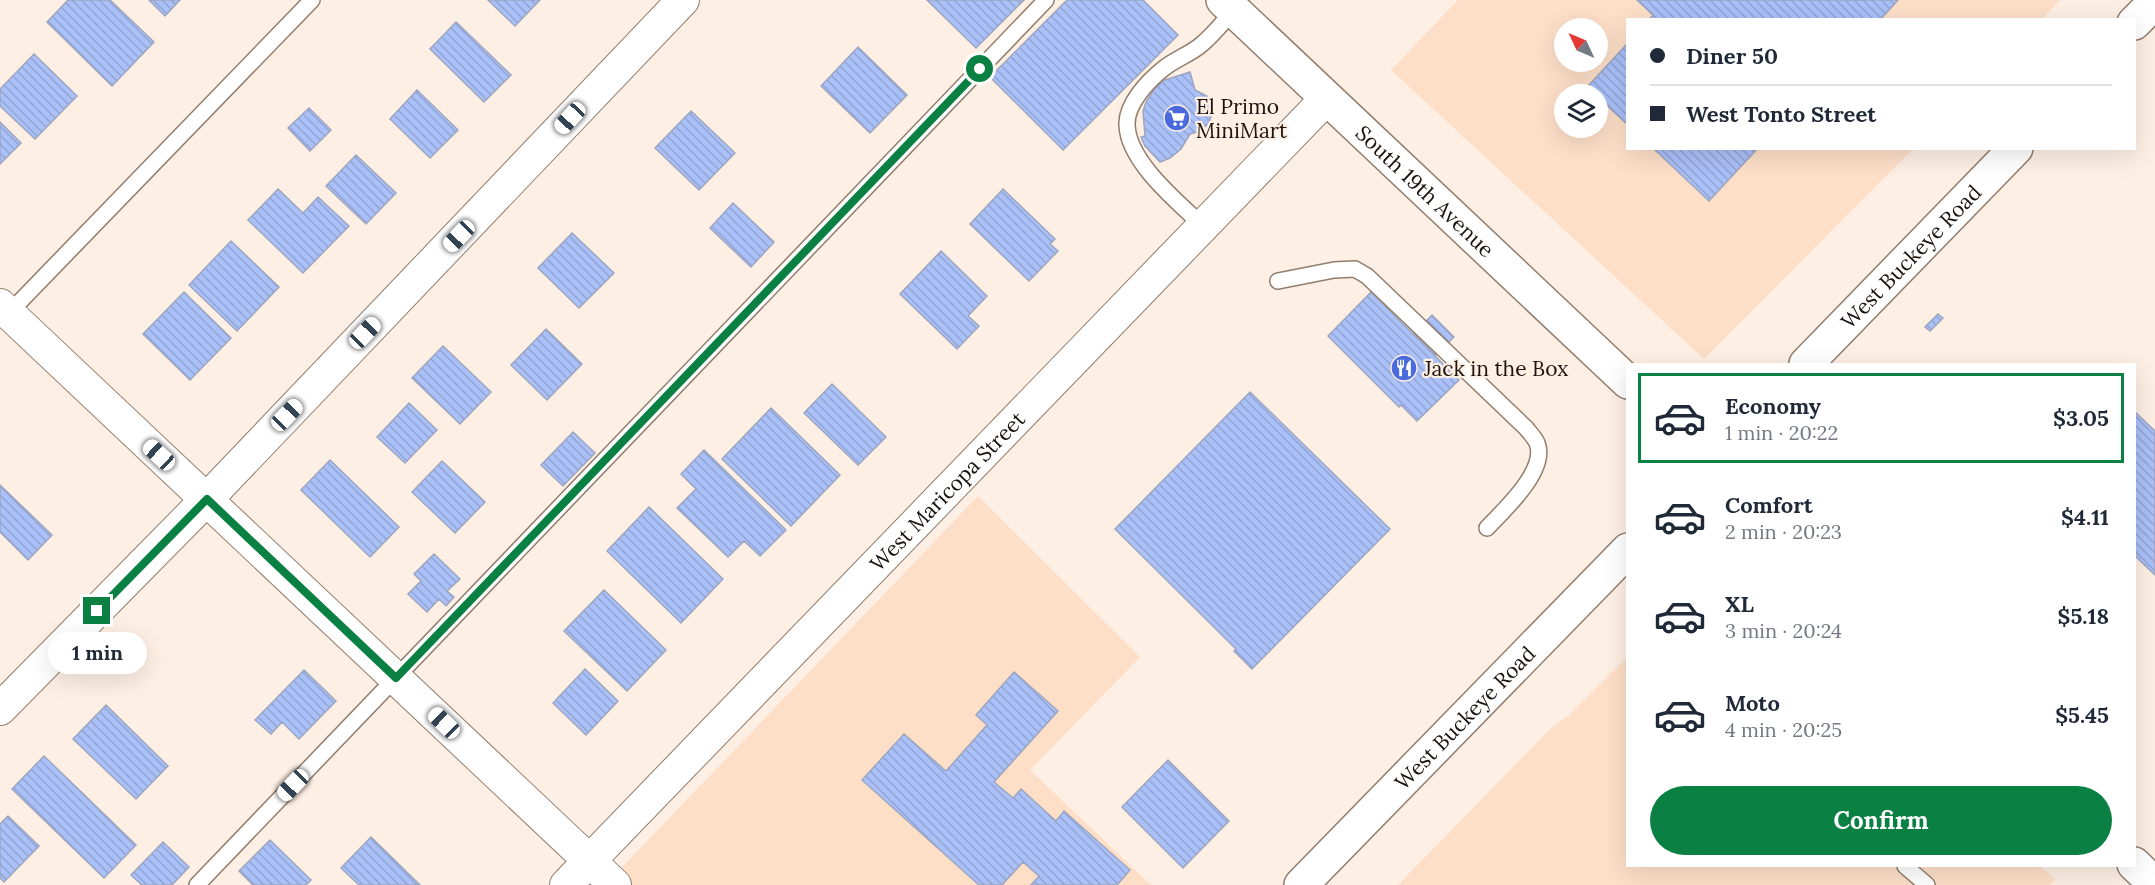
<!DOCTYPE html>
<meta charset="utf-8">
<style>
:root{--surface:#fff;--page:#f6f6f7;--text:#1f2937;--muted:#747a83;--line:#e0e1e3;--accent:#0b8043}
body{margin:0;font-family:Lora,serif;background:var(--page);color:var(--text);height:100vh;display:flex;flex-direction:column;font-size:22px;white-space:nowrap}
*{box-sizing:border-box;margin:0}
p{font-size:20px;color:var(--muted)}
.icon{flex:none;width:33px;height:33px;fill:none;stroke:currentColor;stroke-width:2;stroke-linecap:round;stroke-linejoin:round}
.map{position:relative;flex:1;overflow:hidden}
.drawer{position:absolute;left:1626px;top:363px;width:510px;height:504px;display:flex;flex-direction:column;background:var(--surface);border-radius:0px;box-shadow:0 6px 24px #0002}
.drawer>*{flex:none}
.guide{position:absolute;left:1626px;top:18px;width:510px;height:132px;border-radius:0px;box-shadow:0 6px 24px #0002;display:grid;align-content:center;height:132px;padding:0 24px;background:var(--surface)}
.needle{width:39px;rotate:314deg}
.buttons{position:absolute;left:1554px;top:18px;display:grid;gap:12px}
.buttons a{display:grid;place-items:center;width:54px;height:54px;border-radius:50%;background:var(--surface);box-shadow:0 6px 24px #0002;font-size:30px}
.end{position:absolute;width:27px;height:27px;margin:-14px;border:8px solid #0b8043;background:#fff;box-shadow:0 0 0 3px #fff}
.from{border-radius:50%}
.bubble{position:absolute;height:42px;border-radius:21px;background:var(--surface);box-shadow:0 6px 24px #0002;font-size:20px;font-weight:700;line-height:42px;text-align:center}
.car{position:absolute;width:18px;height:36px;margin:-18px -9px;border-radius:8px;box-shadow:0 0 4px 2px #0007;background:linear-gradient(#fff 24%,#345 0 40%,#fff 0 76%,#345 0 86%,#fff 0)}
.guide b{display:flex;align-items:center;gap:21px;height:57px;font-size:22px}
.guide b+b{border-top:2px solid var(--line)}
.guide i{width:15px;height:15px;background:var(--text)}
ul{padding:10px 0 0;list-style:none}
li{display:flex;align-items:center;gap:18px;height:90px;margin:0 12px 9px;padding:0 12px;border:3px solid transparent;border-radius:0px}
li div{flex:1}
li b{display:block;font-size:22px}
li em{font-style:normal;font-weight:700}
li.active{border-color:var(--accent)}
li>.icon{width:54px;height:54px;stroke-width:1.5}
.cta{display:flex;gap:12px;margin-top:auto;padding:12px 24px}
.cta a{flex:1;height:69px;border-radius:36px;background:var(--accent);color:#fff;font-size:24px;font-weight:700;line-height:69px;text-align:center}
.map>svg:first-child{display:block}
.built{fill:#fddfc8;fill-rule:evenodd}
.building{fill:url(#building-back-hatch);stroke:#9da6be;stroke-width:1.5}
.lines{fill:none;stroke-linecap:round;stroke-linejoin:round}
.service-casing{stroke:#927d6c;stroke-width:18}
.minor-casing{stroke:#927d6c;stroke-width:34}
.secondary-casing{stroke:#927d6c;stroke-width:36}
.primary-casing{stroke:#927d6c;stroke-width:36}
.service{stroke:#fff;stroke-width:15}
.minor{stroke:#fff;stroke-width:32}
.secondary{stroke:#fff;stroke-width:33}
.primary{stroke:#fff;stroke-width:33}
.route{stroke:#0b8043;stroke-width:8}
.labels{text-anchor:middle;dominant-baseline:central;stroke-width:4.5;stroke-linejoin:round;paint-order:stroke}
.poi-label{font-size:21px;fill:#1b130d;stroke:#fdefe4;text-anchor:start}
.street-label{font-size:21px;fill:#1b130d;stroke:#fdefe4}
</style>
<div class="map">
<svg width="2155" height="885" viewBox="0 0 2155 885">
<defs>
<pattern id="building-back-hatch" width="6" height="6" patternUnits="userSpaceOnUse" patternTransform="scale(1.5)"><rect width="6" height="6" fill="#aac0f9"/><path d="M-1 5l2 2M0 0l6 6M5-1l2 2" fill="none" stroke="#92a4d4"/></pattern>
</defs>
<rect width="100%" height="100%" fill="#fdefe4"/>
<!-- built -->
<path class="built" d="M 1458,0 L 2060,0 L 2041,20 L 1628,20 L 1628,148 L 1913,149 L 1704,359 L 1391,70 ZM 1564,28 L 1598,28 L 1598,62 L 1564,62 ZM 1564,94 L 1598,94 L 1598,128 L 1564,128 Z
M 978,496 L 1140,657 L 1030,770 L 1151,885 L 605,885 Z
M 1627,657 L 1628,866 L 2040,866 L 2055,879 L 2050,885 L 1398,885 L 1551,728 L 1568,716 Z"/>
<!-- building -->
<path class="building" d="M 68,0 L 110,0 L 154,42 L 112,86 L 47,22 Z
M 149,0 L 180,0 L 165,16 Z
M 488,0 L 540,0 L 515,26 Z
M 927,0 L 1024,0 L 976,48 Z
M 1067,0 L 1143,0 L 1178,35 L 1063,150 L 990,77 Z
M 1637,0 L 1898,0 L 1880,20 L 1649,20 L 1653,15 Z
M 456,22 L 511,75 L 484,102 L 430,49 Z
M 1628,43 L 1628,125 L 1598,97 L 1598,94 L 1587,87 Z
M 858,47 L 907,95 L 870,133 L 821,86 Z
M 34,54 L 77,96 L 35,139 L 0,106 L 0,89 Z
M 1190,72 L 1195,90 L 1207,96 L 1211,106 L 1212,113 L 1209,123 L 1200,131 L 1190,134 L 1181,149 L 1170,158 L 1160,162 L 1145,146 L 1141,137 L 1145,136 L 1143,111 L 1146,102 L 1155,88 L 1165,80 Z
M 417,90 L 458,130 L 430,158 L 390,119 Z
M 309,108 L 331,130 L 310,151 L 288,128 Z
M 691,111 L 735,153 L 699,190 L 655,148 Z
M 0,122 L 21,143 L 0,164 Z
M 1653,148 L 1758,148 L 1709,201 Z
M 356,155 L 396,193 L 366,224 L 326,186 Z
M 278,189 L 303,213 L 318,197 L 349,226 L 303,273 L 248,220 Z
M 1003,189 L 1055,239 L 1050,244 L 1058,251 L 1029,281 L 970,224 Z
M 733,203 L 774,242 L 751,267 L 710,228 Z
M 572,233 L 614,273 L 579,308 L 538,268 Z
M 231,241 L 279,287 L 237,331 L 189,285 Z
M 941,251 L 987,296 L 968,316 L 979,326 L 957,349 L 900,294 Z
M 184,292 L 231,338 L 190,380 L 143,334 Z
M 1371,292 L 1459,380 L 1417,421 L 1401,405 L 1399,407 L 1328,336 Z
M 1938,314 L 1943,318 L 1930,331 L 1925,327 Z
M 1432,315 L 1454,337 L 1435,356 L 1414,334 Z
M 546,329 L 582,364 L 547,400 L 511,365 Z
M 443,346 L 491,392 L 460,424 L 412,378 Z
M 832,384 L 886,437 L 858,465 L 804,413 Z
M 1250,392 L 1390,529 L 1252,669 L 1234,651 L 1236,649 L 1115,529 Z
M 409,403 L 437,430 L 405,463 L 377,437 Z
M 771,408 L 840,475 L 791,526 L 722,459 Z
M 2134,411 L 2155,431 L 2155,575 L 2134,555 Z
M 573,432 L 595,453 L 563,486 L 541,465 Z
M 704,450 L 786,530 L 760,556 L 744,541 L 728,557 L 677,508 L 696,489 L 681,474 Z
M 330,460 L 399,527 L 370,557 L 301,490 Z
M 442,461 L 485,502 L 455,533 L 412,492 Z
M 0,485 L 52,535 L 28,560 L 0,532 Z
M 649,507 L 723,579 L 681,623 L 607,551 Z
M 434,554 L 460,579 L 447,591 L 454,597 L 446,606 L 439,599 L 427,612 L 408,594 L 421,581 L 414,574 Z
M 604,590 L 666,650 L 627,691 L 564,631 Z
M 585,669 L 618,701 L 586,735 L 553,703 Z
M 304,670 L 336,701 L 299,739 L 282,722 L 271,734 L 255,720 Z
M 1014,672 L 1058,711 L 994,782 L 1013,798 L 1021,789 L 1056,821 L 1064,811 L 1130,870 L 1117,885 L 1031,885 L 1039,876 L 1023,862 L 1002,885 L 979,885 L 862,780 L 904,734 L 946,771 L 987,725 L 976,715 Z
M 106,705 L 168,766 L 136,799 L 73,739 Z
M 44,756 L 136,845 L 104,878 L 12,789 Z
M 1168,760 L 1229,821 L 1183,868 L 1122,807 Z
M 8,816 L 39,846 L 4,882 L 0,878 L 0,824 Z
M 371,837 L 420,885 L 359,885 L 341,868 Z
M 270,840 L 311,880 L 306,885 L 253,885 L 239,871 Z
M 163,842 L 189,867 L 172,885 L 142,885 L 131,875 Z"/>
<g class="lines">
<defs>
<path id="service" d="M 1203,226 C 1179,203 1128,162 1127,125 C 1126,104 1148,81 1163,69 C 1175,59 1191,54 1202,44 C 1214,34 1224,21 1234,10
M 1278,281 L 1334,270 L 1355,269 L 1367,276 L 1526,428 C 1529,432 1535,438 1537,443 C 1548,470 1504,510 1487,528
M 5,317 L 312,0
M 1905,866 L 1927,885
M 197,885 L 1046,0"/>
<g id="minor">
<path d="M 0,305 L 615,885"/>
<path d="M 0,709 L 207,499 L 683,0"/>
<path id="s1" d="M 566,885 L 1326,99"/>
</g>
<g id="secondary">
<path d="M 2134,23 L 2155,2"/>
<path id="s2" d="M 1806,364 L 2016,148"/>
<path id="s3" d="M 1301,885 L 1628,550"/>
</g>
<g id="primary">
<path id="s4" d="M 1223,0 L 1628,382"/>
<path d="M 2134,864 L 2155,884"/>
</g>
</defs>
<!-- service casing -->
<use href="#service" class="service-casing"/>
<!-- minor casing -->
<use href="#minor" class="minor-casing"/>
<!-- secondary casing -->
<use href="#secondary" class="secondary-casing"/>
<!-- primary casing -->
<use href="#primary" class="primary-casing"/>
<!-- service -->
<use href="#service" class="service"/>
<!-- minor -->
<use href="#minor" class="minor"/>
<!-- secondary -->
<use href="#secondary" class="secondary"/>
<!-- primary -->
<use href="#primary" class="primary"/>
</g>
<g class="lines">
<!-- route -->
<path class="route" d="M 97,611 L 207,499 L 396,678 L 980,69"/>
</g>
<!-- icons -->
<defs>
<symbol id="supermarket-disc" viewBox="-11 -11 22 22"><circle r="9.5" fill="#4a6ade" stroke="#fdefe4"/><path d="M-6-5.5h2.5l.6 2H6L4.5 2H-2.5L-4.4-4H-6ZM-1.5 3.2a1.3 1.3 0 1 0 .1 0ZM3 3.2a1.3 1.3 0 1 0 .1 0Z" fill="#fff"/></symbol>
<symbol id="restaurant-disc" viewBox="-11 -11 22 22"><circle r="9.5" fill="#4a6ade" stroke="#fdefe4"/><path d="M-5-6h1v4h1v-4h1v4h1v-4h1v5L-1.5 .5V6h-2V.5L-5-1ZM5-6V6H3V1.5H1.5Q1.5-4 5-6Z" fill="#fff"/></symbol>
</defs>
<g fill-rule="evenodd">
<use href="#supermarket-disc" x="1162" y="103" width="30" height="30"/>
<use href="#restaurant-disc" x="1389" y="353" width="30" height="30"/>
</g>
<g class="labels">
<!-- poi labels -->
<g class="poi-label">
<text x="1196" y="106">El Primo<tspan x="1196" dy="24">MiniMart</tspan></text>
<text x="1424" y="368">Jack in the Box</text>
</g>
<!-- street labels -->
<g class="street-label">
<text stroke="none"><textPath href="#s4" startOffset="278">South 19th Avenue</textPath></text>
<text stroke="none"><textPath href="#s2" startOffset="150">West Buckeye Road</textPath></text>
<text stroke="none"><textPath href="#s1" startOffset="548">West Maricopa Street</textPath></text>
<text stroke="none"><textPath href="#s3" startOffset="234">West Buckeye Road</textPath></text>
</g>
</g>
</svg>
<div class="buttons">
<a><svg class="needle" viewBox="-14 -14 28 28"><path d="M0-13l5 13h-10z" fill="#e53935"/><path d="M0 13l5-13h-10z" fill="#747a83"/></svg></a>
<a><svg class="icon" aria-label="layers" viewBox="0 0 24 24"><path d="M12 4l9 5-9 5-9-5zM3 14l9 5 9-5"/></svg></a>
</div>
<i class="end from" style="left:980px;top:69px"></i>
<i class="end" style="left:97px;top:611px"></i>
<div class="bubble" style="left:48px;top:632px;width:99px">1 min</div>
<i class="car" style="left:570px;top:118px;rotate:223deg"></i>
<i class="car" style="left:459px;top:236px;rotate:224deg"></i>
<i class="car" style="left:365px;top:333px;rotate:44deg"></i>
<i class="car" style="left:287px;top:415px;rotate:44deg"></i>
<i class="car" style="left:159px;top:455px;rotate:313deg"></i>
<i class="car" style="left:444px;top:723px;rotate:314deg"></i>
<i class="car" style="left:293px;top:785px;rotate:224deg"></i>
<div class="guide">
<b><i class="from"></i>Diner 50</b>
<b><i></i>West Tonto Street</b>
</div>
<section class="drawer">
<ul>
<li class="active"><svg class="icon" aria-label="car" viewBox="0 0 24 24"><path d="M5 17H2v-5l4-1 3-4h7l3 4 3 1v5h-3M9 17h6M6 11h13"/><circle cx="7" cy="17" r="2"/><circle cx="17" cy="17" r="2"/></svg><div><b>Economy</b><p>1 min · 20:22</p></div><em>$3.05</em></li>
<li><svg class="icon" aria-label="car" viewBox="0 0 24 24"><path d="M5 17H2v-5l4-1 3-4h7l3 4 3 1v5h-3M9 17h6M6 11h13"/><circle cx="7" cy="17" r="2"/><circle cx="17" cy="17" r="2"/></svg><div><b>Comfort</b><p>2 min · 20:23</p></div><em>$4.11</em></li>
<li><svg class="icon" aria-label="car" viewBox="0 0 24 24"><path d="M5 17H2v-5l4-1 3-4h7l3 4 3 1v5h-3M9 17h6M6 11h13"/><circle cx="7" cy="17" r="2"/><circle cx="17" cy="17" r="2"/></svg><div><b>XL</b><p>3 min · 20:24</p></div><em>$5.18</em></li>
<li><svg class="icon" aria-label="car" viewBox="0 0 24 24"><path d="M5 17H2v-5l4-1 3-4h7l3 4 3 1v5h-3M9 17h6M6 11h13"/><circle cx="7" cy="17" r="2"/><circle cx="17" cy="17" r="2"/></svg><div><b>Moto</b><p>4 min · 20:25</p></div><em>$5.45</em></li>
</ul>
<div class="cta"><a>Confirm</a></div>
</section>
</div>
